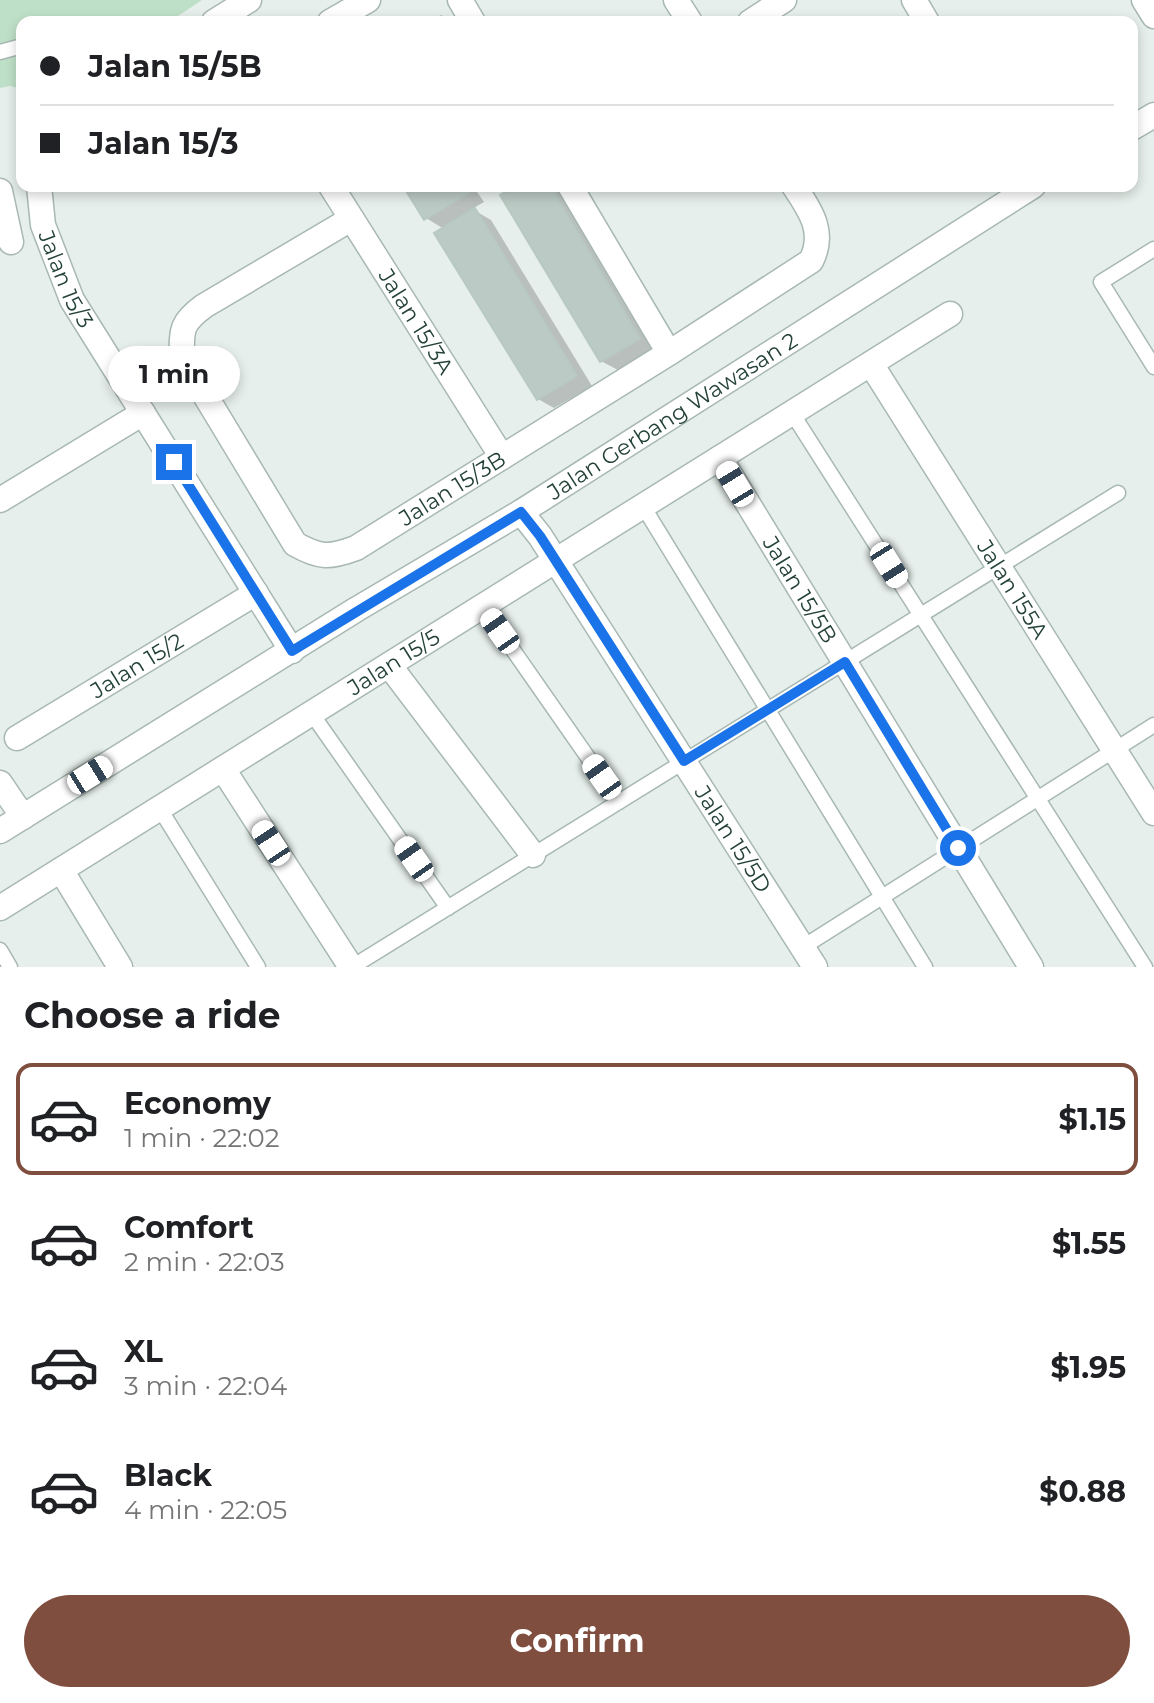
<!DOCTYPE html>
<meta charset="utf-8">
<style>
:root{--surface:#fff;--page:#f2f2f2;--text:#202124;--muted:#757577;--line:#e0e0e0;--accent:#7f4e3f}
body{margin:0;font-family:Montserrat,sans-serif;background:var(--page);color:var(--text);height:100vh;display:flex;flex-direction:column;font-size:30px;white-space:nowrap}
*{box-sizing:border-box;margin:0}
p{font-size:26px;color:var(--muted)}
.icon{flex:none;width:44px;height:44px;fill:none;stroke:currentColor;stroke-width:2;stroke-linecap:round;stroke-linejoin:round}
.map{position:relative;height:967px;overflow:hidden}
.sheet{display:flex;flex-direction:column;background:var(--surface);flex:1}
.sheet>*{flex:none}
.top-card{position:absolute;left:16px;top:16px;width:1122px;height:176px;border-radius:16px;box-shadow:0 4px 12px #0003;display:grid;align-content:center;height:176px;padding:0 24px;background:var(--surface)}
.end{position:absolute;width:36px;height:36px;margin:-18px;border:10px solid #1a73e8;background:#fff;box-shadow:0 0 0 4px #fff}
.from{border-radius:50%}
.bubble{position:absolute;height:56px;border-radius:28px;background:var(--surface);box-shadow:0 4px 12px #0003;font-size:26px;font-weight:700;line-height:56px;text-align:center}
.car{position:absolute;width:24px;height:48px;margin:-24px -12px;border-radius:10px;box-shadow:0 0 6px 2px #0007;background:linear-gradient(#fff 24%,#345 0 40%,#fff 0 76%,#345 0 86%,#fff 0)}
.top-card b{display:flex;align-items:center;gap:28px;height:76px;font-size:30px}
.top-card b+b{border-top:2px solid var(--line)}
.top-card i{width:20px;height:20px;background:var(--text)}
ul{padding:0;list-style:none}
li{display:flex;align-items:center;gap:24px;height:112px;margin:0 16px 12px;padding:0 8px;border:4px solid transparent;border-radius:16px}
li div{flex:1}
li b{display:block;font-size:30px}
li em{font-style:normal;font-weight:700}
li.active{border-color:var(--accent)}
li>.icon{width:72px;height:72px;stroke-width:1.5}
h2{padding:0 24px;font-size:36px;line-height:96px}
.cta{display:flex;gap:16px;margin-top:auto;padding:16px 24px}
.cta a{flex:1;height:92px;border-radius:48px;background:var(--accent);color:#fff;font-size:32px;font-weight:700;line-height:92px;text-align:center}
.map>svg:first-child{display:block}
.green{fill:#bfe0c8}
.shadow{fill:#0003}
.building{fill:#bbcac4;stroke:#b8c9c2;stroke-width:2}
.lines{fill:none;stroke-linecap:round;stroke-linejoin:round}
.service-casing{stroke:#a8b8b2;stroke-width:17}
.minor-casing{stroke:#a8b8b2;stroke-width:27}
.tertiary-casing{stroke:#a8b8b2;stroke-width:27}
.service{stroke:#fff;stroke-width:14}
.minor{stroke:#fff;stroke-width:24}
.tertiary{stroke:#fff;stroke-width:24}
.route{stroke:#1a73e8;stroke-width:10}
.labels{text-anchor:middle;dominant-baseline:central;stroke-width:6;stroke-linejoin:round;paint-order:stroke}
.street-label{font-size:22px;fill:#24423a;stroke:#f7fbf9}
</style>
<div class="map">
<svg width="1154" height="967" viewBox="0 0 1154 967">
<rect width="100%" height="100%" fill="#e6efeb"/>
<!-- green -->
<path class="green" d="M 0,0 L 202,0 L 169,22 L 22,22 L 22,89 L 10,86 L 0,88 Z"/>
<!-- shadow -->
<path class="shadow" d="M 441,15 L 454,22 L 429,22 Z
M 405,186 L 473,186 L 484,202 L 472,209 L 491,220 L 592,386 L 554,408 L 538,399 L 444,229 L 426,218 Z
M 494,186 L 559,186 L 655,348 L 618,370 L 601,361 L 506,193 Z"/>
<!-- building -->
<path class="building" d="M 403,186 L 464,186 L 469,193 L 424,220 Z
M 514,186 L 550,186 L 640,339 L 600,362 L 500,195 Z
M 475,208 L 577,376 L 537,400 L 434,233 Z"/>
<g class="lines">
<defs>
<path id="service" d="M 0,52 L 22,46
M 1154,249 L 1101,282 L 1154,367
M 792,413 L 1145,967
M 643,506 L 925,967
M 483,607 L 619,802
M 312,714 L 448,908
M 160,809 L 258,967
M 803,947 L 1154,725
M 0,950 L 10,967
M 352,967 L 1118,493"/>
<g id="minor">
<path d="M 460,0 L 473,22"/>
<path d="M 676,0 L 690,22"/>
<path d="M 914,0 L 927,22"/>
<path d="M 1144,0 L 1154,16"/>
<path d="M 214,22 L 249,0"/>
<path d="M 330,22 L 368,0"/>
<path d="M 750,22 L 784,0"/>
<path id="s1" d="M 39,186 L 43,225 L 72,300 L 292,651"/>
<path id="s2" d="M 331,186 L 502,457"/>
<path d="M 570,186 L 669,353"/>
<path d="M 0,191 L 11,242"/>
<path id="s3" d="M 351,219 L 204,306 C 182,322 181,329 182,357 L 295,544 C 320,558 329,558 356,548 L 669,353 L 811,261 C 826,232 810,210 794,186"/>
<path id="s4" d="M 871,364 L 1154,813"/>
<path id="s5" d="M 720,458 L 1031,967"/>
<path d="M 0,500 L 143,413"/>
<path id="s6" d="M 521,512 L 540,536 L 815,967"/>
<path d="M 389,665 L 533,855"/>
<path id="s7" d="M 17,738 L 256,593"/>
<path d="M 223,769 L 351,967"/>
<path d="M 0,783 L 23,817"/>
<path d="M 61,870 L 120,967"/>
<path id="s8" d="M 0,908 L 950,314"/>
</g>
<g id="tertiary">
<path d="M 1132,128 L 1154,115"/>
<path id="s9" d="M 0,831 L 357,609 L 521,512 L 1033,186"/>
</g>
</defs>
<!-- service casing -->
<use href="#service" class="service-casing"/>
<!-- minor casing -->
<use href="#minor" class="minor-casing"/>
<!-- tertiary casing -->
<use href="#tertiary" class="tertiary-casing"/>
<!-- service -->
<use href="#service" class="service"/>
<!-- minor -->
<use href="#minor" class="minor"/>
<!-- tertiary -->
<use href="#tertiary" class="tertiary"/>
</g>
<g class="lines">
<!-- route -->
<path class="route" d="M 174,462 L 292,651 L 521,512 L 540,536 L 684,761 L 845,662 L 958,848"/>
</g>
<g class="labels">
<!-- street labels -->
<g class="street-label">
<text stroke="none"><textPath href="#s1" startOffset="98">Jalan 15/3</textPath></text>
<text stroke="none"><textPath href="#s2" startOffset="160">Jalan 15/3A</textPath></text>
<text stroke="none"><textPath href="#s9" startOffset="790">Jalan Gerbang Wawasan 2</textPath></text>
<text stroke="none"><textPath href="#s3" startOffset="626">Jalan 15/3B</textPath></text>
<text stroke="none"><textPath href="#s4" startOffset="266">Jalan 155A</textPath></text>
<text stroke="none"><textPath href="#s5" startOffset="154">Jalan 15/5B</textPath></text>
<text stroke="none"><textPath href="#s8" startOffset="464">Jalan 15/5</textPath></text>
<text stroke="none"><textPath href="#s7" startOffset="140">Jalan 15/2</textPath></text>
<text stroke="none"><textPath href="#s6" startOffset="390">Jalan 15/5D</textPath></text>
</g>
</g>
</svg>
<i class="end from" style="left:958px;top:848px"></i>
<i class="end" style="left:174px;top:462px"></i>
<div class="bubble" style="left:108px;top:346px;width:132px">1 min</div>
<i class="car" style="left:735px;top:484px;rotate:329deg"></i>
<i class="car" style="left:889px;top:565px;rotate:148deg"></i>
<i class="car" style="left:500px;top:631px;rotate:325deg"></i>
<i class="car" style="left:90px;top:775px;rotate:58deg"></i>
<i class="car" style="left:602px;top:777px;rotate:325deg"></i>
<i class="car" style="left:271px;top:843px;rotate:327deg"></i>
<i class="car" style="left:414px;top:859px;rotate:325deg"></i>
<div class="top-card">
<b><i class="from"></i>Jalan 15/5B</b>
<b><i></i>Jalan 15/3</b>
</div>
</div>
<section class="sheet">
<h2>Choose a ride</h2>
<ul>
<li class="active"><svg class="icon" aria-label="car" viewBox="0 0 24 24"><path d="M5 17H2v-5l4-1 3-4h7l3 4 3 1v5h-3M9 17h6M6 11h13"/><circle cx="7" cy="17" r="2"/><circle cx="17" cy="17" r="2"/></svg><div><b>Economy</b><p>1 min · 22:02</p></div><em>$1.15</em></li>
<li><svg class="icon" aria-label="car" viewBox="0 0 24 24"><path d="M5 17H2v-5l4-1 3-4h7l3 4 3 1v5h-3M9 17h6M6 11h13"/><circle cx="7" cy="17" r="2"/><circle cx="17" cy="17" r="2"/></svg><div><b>Comfort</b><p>2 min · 22:03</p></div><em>$1.55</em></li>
<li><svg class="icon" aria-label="car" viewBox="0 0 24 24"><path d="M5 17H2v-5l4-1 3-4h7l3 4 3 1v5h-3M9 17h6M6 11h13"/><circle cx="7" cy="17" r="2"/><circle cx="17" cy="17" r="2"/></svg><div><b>XL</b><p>3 min · 22:04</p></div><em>$1.95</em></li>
<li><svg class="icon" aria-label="car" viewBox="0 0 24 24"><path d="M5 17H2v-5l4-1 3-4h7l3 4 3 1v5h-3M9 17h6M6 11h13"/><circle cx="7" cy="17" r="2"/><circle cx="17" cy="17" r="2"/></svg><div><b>Black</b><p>4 min · 22:05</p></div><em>$0.88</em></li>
</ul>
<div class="cta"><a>Confirm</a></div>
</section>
